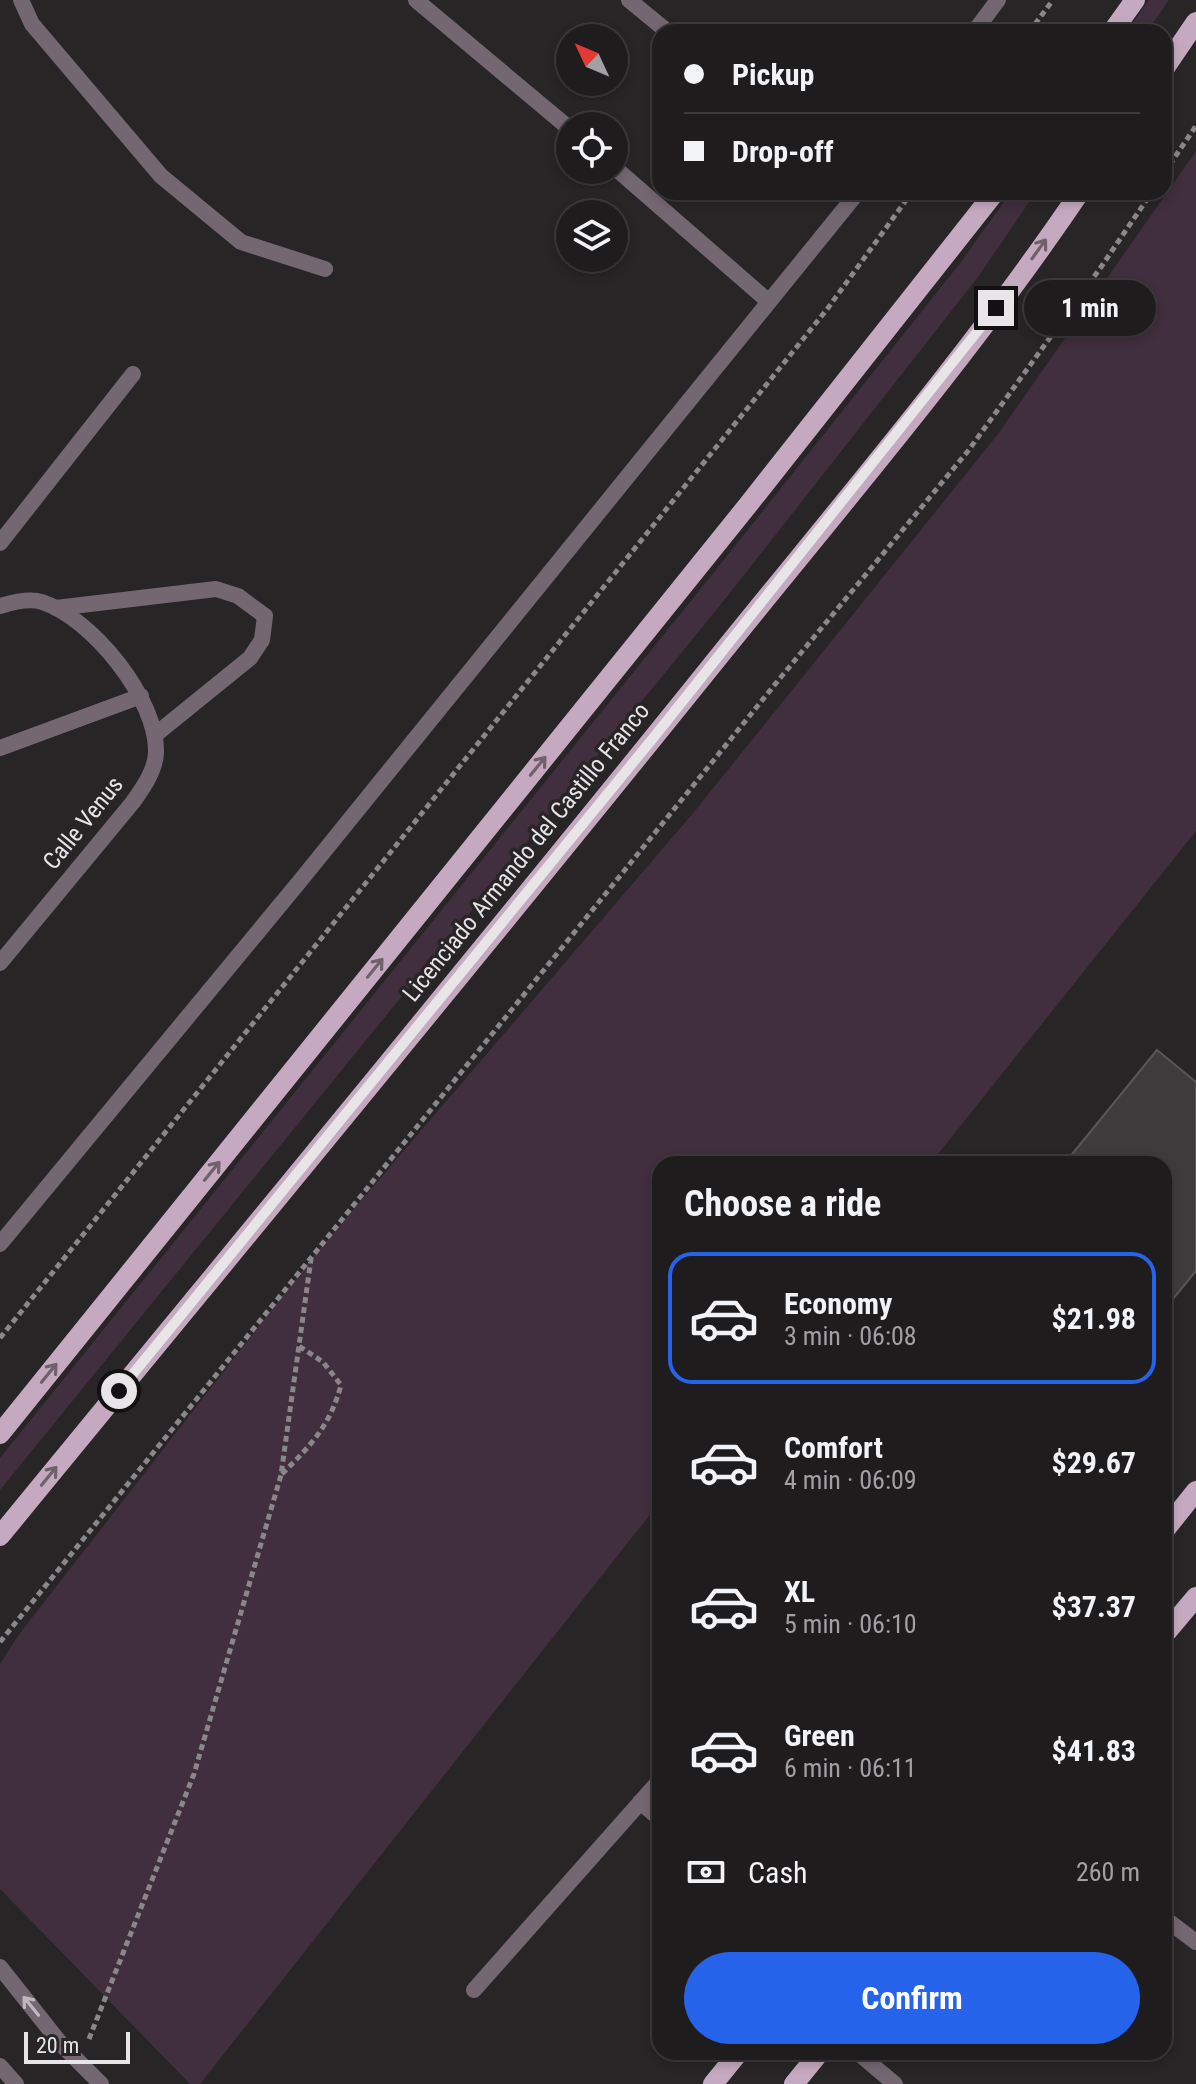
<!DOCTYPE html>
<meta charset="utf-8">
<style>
:root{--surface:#1e1c1d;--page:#262526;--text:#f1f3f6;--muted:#a1a1a4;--line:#3c3a3b;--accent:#2563eb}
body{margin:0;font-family:"Roboto Condensed",sans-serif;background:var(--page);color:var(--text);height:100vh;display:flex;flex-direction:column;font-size:30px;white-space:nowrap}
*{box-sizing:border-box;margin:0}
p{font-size:26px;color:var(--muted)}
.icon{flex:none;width:44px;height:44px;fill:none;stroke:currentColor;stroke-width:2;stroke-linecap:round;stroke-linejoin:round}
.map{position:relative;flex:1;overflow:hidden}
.side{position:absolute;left:652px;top:1156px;width:520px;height:904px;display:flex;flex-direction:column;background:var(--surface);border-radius:24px;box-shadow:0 4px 12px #0003,0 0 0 2px var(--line)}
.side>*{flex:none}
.guide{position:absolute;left:652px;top:24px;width:520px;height:176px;border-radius:24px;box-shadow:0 4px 12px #0003,0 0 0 2px var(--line);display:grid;align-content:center;height:176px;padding:0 32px;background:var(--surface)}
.needle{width:52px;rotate:314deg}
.buttons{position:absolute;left:556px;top:24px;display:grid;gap:16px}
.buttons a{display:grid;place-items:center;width:72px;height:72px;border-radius:50%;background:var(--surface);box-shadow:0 4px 12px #0003,0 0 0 2px var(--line);font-size:40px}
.scale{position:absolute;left:24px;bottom:20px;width:106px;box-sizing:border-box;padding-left:8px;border:4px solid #e7e5e7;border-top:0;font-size:22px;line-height:28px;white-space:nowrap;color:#e7e5e7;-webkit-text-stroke:6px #282527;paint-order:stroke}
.end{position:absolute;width:36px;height:36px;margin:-18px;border:10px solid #e7e5e7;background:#111;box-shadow:0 0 0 4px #111}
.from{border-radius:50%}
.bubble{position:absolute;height:56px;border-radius:28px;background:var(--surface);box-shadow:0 4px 12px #0003,0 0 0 2px var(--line);font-size:26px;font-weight:700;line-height:56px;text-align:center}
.guide b{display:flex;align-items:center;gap:28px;height:76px;font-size:30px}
.guide b+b{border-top:2px solid var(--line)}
.guide i{width:20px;height:20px;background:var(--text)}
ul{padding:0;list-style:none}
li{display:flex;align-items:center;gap:24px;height:132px;margin:0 16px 12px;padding:0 16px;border:4px solid transparent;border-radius:24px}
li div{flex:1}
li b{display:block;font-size:30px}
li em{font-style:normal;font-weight:700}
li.active{border-color:var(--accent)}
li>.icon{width:72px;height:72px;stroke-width:1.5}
h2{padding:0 32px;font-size:36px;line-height:96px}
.pay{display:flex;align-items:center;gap:20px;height:88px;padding:0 32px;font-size:30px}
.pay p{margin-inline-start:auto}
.button{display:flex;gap:16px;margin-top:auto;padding:16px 32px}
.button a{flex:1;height:92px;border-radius:48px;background:var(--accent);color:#fff;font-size:32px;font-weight:700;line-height:92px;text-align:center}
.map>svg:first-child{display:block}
.green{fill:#412e3e}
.building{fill:#3e3b3d;stroke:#595659;stroke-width:2}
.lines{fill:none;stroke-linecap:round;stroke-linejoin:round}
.path{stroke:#898789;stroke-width:5;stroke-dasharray:6 4;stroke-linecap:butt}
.service{stroke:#756772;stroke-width:16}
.pedestrian{stroke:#756772;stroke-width:16}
.minor{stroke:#756772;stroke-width:16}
.primary{stroke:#c5a9c0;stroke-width:20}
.oneway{stroke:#6f606c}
.oneway2{stroke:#bfb9be}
.route{stroke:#e7e5e7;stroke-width:10}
.labels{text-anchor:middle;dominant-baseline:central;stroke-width:7;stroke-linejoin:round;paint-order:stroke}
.street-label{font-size:24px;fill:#e7e5e7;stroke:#282527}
</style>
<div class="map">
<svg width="1196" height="2084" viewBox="0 0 1196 2084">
<rect width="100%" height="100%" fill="#282527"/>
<!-- green -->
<path class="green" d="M 1149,0 L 1169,0 L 1147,32 L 1126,32 Z
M 1196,151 L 1196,831 L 930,1164 L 660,1164 L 660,1502 L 200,2084 L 190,2084 L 0,1889 L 0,1664 L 20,1633 L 312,1258 L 694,812 L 998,434 Z
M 1011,192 L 1036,192 L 978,277 L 726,598 L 0,1490 L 0,1458 L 707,581 L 961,262 Z"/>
<!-- building -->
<path class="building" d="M 1157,1050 L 1196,1082 L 1196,1271 L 1164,1310 L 1164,1164 L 1064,1164 Z"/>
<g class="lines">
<!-- path -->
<path class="path" d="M 1029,32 L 1053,0
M 1164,173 L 1196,126
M 0,1338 L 828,308 L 912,192
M 282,1474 C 311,1445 330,1426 341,1385 L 323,1362 L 299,1346
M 0,1642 L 781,677 L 968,451 L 1101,267 L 1152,192
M 89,2039 L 194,1774 L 281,1475 L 311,1259"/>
<!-- service -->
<path class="service" d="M 21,0 L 32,24 L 161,176 L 241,242 L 325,269
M 0,543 L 133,374
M 56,608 L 216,589 L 238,596 L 265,616 L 262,640 L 250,658 L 155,735
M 1164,1918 L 1196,1942
M 857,2052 L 895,2084"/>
<!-- pedestrian -->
<path class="pedestrian" d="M 974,32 L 998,0
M 0,1244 L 300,881 L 858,192"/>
<!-- minor -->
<path class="minor" d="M 416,0 L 570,129
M 629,0 L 668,32
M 614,167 L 768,301
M 0,606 C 13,602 30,598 42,602 C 92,618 158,700 156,753 C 155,771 143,788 133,802 L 0,963
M 0,748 L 141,696
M 640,1802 L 660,1819
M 0,1967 L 61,2044 L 101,2084
M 474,1990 L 660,1780
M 0,2066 L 16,2084"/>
<!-- primary -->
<path class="primary" d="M 1112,32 L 1135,0
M 1164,69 L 1196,22
M 0,1434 L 748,505 L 995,192
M 1164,1531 L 1196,1491
M 0,1536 C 236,1248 474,961 708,670 C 834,513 967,359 1080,192
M 1164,1635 L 1196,1597
M 713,2084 L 739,2052
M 794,2084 L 820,2052"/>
</g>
<!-- one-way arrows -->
<defs><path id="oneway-shaft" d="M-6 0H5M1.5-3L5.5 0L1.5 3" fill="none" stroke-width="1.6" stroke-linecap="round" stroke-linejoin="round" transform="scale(2)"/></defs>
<g class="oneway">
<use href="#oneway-shaft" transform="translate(1039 249) rotate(-54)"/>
<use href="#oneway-shaft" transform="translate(538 766) rotate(-51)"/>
<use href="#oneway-shaft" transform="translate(375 968) rotate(-51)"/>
<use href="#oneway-shaft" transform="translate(212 1171) rotate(-51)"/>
<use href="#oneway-shaft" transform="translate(49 1373) rotate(-51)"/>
<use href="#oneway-shaft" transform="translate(49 1476) rotate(-51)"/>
</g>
<use class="oneway2" href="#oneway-shaft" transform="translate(31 2006) rotate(-129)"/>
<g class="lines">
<!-- route -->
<path class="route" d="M 119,1391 L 654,737 L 996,308"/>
</g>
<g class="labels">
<!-- street labels -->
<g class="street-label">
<text transform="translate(83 823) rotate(-51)">Calle Venus</text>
<text transform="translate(526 852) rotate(-51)">Licenciado Armando del Castillo Franco</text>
</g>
</g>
</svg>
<div class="buttons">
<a><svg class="needle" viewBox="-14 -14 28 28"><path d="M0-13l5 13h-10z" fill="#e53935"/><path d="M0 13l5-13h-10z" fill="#a1a1a4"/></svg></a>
<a><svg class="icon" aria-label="locate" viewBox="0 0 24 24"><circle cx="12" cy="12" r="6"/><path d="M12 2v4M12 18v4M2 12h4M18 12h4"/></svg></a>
<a><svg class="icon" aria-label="layers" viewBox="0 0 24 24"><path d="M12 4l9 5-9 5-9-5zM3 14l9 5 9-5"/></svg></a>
</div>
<div class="scale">20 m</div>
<i class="end from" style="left:119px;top:1391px"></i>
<i class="end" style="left:996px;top:308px"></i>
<div class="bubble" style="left:1024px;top:280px;width:132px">1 min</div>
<div class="guide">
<b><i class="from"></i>Pickup</b>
<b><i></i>Drop-off</b>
</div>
<section class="side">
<h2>Choose a ride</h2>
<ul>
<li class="active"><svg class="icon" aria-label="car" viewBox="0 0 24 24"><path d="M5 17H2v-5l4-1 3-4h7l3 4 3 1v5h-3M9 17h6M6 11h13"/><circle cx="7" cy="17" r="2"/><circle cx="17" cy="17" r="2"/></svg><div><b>Economy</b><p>3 min · 06:08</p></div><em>$21.98</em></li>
<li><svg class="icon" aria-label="car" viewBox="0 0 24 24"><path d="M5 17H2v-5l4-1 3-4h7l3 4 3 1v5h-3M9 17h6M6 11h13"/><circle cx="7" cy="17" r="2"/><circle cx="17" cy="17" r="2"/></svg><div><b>Comfort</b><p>4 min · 06:09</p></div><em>$29.67</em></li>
<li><svg class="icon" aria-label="car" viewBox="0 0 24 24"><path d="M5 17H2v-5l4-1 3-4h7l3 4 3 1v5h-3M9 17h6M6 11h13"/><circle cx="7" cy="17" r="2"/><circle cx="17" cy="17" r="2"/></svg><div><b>XL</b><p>5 min · 06:10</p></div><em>$37.37</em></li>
<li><svg class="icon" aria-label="car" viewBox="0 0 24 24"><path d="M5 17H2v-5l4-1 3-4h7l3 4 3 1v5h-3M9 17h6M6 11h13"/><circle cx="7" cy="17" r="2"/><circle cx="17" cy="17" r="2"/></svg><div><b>Green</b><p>6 min · 06:11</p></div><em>$41.83</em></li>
</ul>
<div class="pay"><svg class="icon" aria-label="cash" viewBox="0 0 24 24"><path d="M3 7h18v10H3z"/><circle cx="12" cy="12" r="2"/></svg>Cash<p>260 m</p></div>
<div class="button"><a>Confirm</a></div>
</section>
</div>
